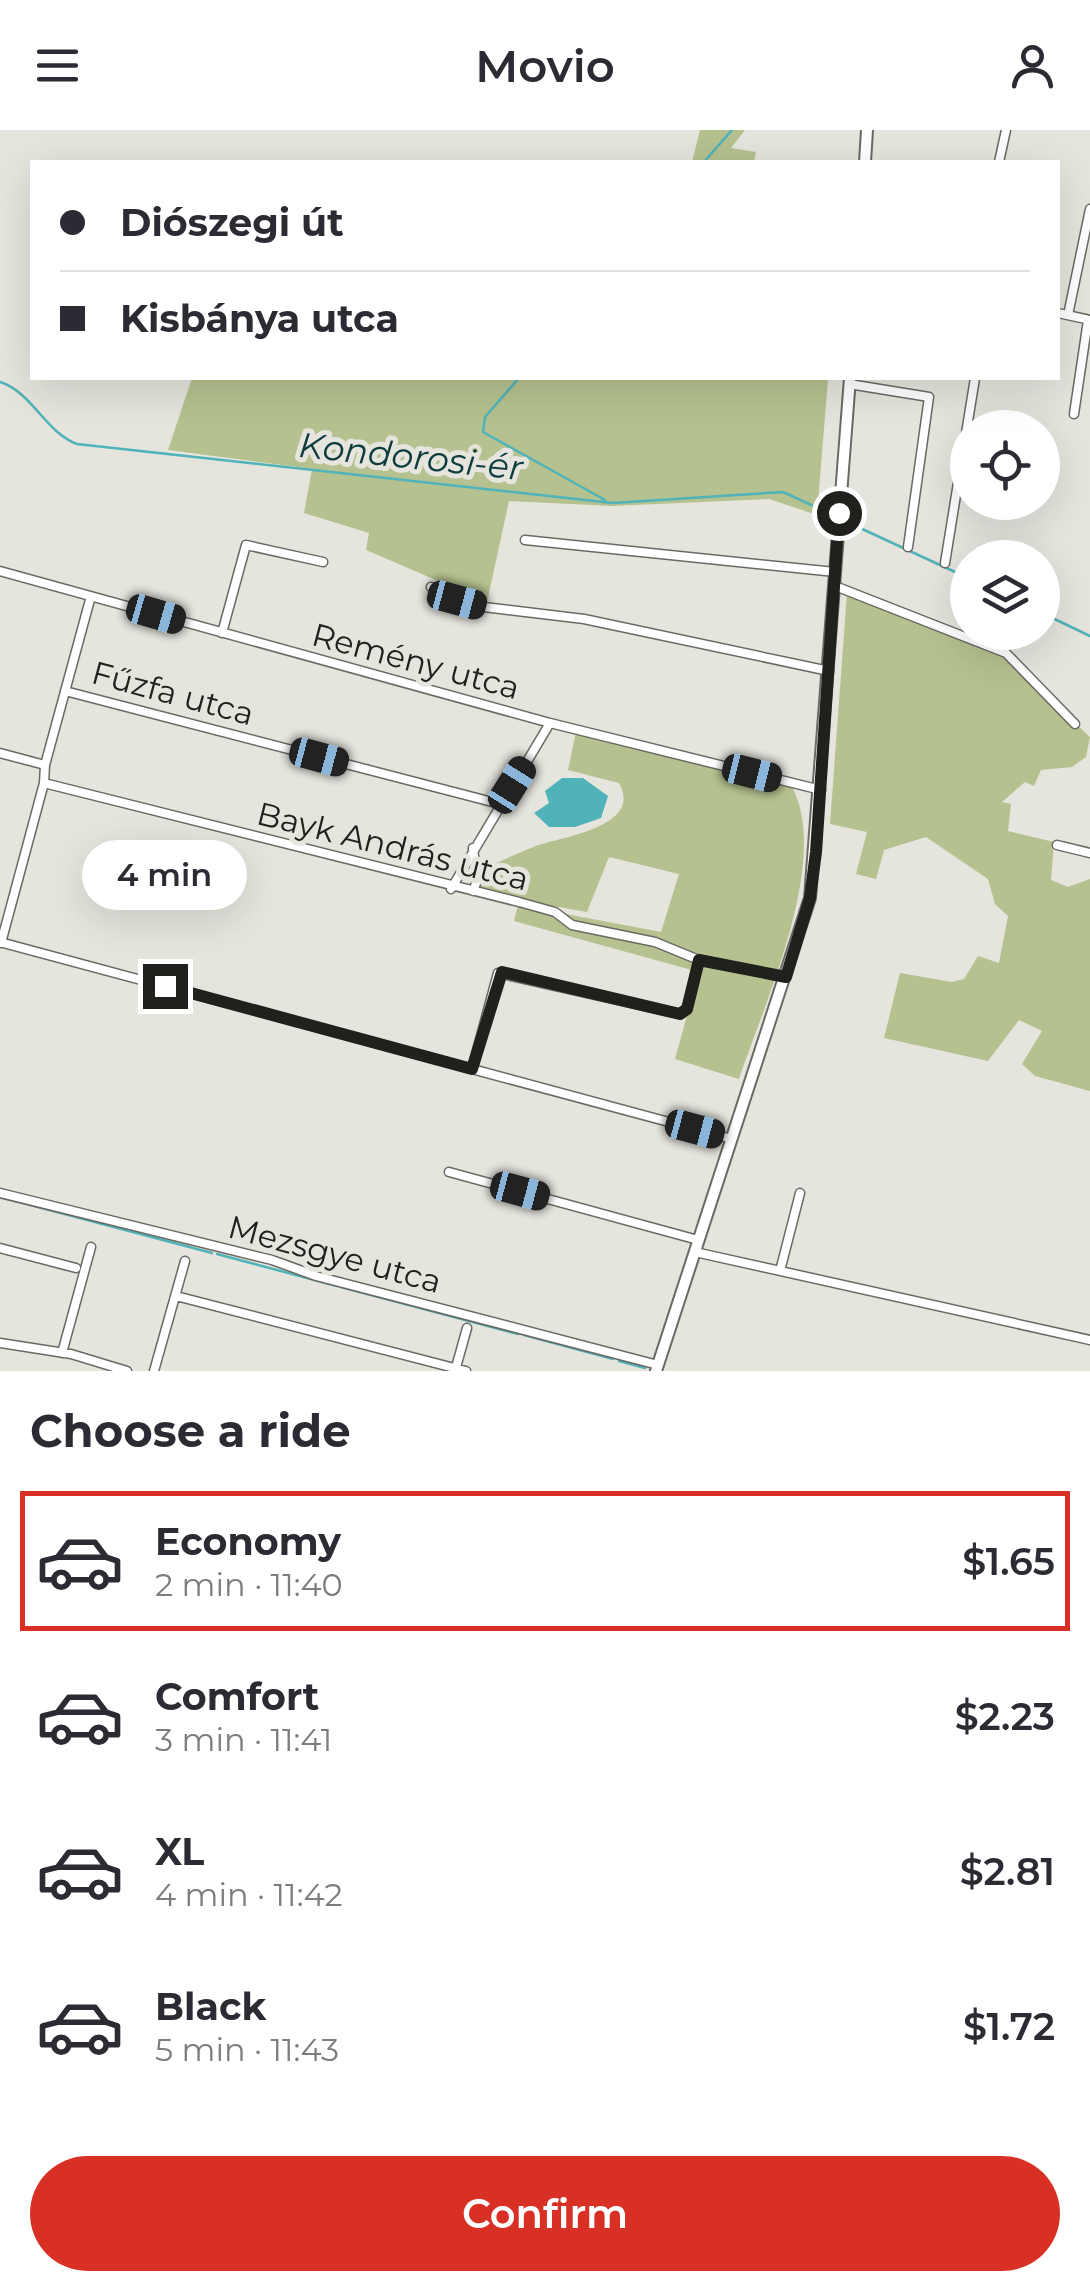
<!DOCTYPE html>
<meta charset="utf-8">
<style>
:root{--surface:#fff;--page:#f2f2f3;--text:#2b2b33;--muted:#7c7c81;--line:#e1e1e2;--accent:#d93025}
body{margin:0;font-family:Montserrat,sans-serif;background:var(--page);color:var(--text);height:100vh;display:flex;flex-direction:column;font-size:38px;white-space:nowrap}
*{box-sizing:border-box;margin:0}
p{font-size:32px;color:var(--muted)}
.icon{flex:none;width:55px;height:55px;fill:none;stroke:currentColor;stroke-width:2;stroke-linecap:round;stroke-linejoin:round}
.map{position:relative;height:1241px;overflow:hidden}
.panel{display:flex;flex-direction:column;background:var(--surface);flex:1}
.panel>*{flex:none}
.banner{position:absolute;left:30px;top:30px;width:1030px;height:220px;border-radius:0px;box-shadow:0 10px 40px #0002;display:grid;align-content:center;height:220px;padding:0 30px;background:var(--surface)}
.tools{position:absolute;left:950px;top:280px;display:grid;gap:20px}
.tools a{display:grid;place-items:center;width:110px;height:110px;border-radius:50%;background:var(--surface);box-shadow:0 10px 40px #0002;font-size:50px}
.end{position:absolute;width:45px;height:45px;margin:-22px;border:12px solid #20201d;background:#fff;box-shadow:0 0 0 5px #fff}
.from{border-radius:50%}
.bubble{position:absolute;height:70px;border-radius:35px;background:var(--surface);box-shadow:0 10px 40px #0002;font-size:32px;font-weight:600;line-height:70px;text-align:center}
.car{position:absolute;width:30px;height:60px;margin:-30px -15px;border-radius:12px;box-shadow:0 0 8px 2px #0007;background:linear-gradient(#222 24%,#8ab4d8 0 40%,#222 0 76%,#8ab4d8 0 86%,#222 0)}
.banner b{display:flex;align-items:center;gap:35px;height:95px;font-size:38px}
.banner b+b{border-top:2px solid var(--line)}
.banner i{width:25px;height:25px;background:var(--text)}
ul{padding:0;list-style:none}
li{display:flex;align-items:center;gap:30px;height:140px;margin:0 20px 15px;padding:0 10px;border:5px solid transparent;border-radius:0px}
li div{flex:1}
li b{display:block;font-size:38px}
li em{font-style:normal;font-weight:600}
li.active{border-color:var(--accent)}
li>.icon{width:90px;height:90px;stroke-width:1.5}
h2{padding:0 30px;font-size:45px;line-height:120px}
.action{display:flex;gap:20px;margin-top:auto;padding:20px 30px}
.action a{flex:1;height:115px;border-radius:60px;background:var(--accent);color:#fff;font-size:40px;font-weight:600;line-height:115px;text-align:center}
header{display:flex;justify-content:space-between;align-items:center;height:130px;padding:0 30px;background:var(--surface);font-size:45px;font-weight:600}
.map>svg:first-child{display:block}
.green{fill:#b5c18f}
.water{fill:#4fb3b9}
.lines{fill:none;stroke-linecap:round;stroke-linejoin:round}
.stream{stroke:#4fb3b9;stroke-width:2.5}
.street-casing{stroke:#6a6963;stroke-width:11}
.secondary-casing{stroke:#6a6963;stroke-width:14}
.street{stroke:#fff;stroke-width:8}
.secondary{stroke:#fff;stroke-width:10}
.route{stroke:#20201d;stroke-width:12}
.labels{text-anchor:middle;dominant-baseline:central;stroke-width:10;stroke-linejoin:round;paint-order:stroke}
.street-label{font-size:32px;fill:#20201d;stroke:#e5e4dd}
.water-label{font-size:35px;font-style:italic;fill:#0b3b3d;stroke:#e5e4dd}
</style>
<header><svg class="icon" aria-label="menu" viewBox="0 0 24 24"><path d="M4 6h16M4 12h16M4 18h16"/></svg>Movio<svg class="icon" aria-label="person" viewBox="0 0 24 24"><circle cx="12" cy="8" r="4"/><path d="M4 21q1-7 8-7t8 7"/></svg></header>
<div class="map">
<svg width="1090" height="1241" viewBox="0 0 1090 1241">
<rect width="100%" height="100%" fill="#e5e4dd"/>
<!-- green -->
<path class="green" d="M 700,0 L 745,0 L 731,18 L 756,22 L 754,32 L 692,32 Z
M 192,248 L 828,249 L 817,385 L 769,369 L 612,376 L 509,371 L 487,472 L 366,420 L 369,403 L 304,383 L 312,339 L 168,320 Z
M 847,463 L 945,499 L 1007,529 L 1090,607 L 1086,627 L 1072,637 L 1041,640 L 1034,656 L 1025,652 L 1002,672 L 1011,674 L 1008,701 L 1054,712 L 1051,750 L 1068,757 L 1090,749 L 1090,961 L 1035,946 L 1022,934 L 1042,901 L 1019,890 L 988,931 L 884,908 L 900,843 L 952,852 L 964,849 L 978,826 L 999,833 L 1008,786 L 995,774 L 988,749 L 926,707 L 884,720 L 876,749 L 856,744 L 867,702 L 830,694 Z
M 576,602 L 791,655 C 832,728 765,871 739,949 L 675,929 L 699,842 L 514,791 L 518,775 L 661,802 L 679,744 L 609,727 L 587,782 L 474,762 L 484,739 C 501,731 518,723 536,716 C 561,707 644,697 619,653 L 568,640 Z"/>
<!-- water -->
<path class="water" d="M 562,648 L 583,648 L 608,666 L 601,688 L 575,697 L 549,697 L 534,683 L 549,673 L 545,661 Z"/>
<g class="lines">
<!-- stream -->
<path class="stream" d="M 704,32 L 732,0
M 519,248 L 485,287 L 483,302 L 605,370
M 0,252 C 32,262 45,302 77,314 L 613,373 L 783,362 L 833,385
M 845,391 L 968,448
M 1042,483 L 1090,506
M 0,1067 L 212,1123
M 217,1124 L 337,1156
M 341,1157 L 518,1204
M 524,1205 L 613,1229
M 619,1231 L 645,1238"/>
<defs>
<path id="street" d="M 999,32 L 1006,0
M 1058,183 L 1090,190
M 1068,185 L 1090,79
M 849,254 L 929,267 L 908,417
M 1074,284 L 1088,190
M 525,410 L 835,442
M 945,433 L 975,248
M 0,441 L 550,593 L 821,660
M 835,456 L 1006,523 L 1075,594
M 431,457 L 484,477 L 584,489 L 829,541
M 222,503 L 246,415 L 323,432
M 65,561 L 500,674
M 0,623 L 45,635 L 44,653 L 519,772 L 555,782 L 572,795 L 655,812 L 699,830 L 786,847
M 45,635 L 91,466
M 1057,715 L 1090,723
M 451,759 L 550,593
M 473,761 L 477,751 L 473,718
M 0,812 L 732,1009
M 1,813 L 44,653
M 472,939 L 498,843 L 680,884 L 687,879 L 699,830
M 449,1042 L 698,1110
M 0,1063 L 272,1130 L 316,1146 L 658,1235
M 0,1118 L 76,1138
M 695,1122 L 1090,1210
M 780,1141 L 800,1063
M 176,1166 L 466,1241
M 0,1213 L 71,1224 L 127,1241
M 62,1223 L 91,1117
M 154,1241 L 185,1131
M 455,1241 L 467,1198"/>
<path id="secondary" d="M 865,32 L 867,0
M 656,1241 L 810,768 L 850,248"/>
</defs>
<!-- street casing -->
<use href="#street" class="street-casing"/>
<!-- secondary casing -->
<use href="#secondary" class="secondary-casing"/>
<!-- street -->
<use href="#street" class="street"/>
<!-- secondary -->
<use href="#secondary" class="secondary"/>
</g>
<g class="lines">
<!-- route -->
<path class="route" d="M 165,856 L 472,939 L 502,842 L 680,884 L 687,879 L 699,830 L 786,847 L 810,768 L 816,722 L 839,383"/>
</g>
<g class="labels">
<!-- street labels -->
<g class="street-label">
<text transform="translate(416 531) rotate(15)">Remény utca</text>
<text transform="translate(173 563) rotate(15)">Fűzfa utca</text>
<text transform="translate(393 716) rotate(14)">Bayk András utca</text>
<text transform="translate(335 1124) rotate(15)">Mezsgye utca</text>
</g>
<!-- water labels -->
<g class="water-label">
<text transform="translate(411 326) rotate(6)">Kondorosi-ér</text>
</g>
</g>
</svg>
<div class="tools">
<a><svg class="icon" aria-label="locate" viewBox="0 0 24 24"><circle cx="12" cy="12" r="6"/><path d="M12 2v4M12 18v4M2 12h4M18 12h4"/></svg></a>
<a><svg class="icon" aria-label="layers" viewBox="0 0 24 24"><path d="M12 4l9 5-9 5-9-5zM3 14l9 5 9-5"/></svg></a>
</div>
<i class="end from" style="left:839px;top:383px"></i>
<i class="end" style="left:165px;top:856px"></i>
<div class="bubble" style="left:82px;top:710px;width:165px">4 min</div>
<i class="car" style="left:457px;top:470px;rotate:105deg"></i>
<i class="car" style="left:156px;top:484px;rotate:106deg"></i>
<i class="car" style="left:319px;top:627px;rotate:105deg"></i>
<i class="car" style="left:752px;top:643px;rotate:104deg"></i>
<i class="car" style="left:512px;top:655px;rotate:32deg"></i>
<i class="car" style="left:695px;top:999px;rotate:105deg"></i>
<i class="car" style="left:520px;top:1061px;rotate:105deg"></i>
<div class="banner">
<b><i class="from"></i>Diószegi út</b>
<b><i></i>Kisbánya utca</b>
</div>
</div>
<section class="panel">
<h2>Choose a ride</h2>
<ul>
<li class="active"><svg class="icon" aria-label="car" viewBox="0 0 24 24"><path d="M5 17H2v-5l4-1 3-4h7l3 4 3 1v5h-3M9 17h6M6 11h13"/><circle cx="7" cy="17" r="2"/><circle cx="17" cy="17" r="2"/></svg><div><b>Economy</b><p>2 min · 11:40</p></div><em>$1.65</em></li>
<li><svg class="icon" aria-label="car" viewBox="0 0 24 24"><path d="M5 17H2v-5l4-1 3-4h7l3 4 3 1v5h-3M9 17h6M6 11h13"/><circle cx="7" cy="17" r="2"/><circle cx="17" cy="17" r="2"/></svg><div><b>Comfort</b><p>3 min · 11:41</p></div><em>$2.23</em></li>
<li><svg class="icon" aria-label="car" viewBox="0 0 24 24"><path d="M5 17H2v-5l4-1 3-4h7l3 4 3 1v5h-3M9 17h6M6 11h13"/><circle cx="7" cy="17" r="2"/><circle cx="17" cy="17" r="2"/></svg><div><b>XL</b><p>4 min · 11:42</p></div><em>$2.81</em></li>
<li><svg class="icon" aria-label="car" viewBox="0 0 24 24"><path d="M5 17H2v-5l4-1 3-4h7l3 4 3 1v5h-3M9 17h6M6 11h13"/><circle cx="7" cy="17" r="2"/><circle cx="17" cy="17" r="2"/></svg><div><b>Black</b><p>5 min · 11:43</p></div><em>$1.72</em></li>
</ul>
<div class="action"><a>Confirm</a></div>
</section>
